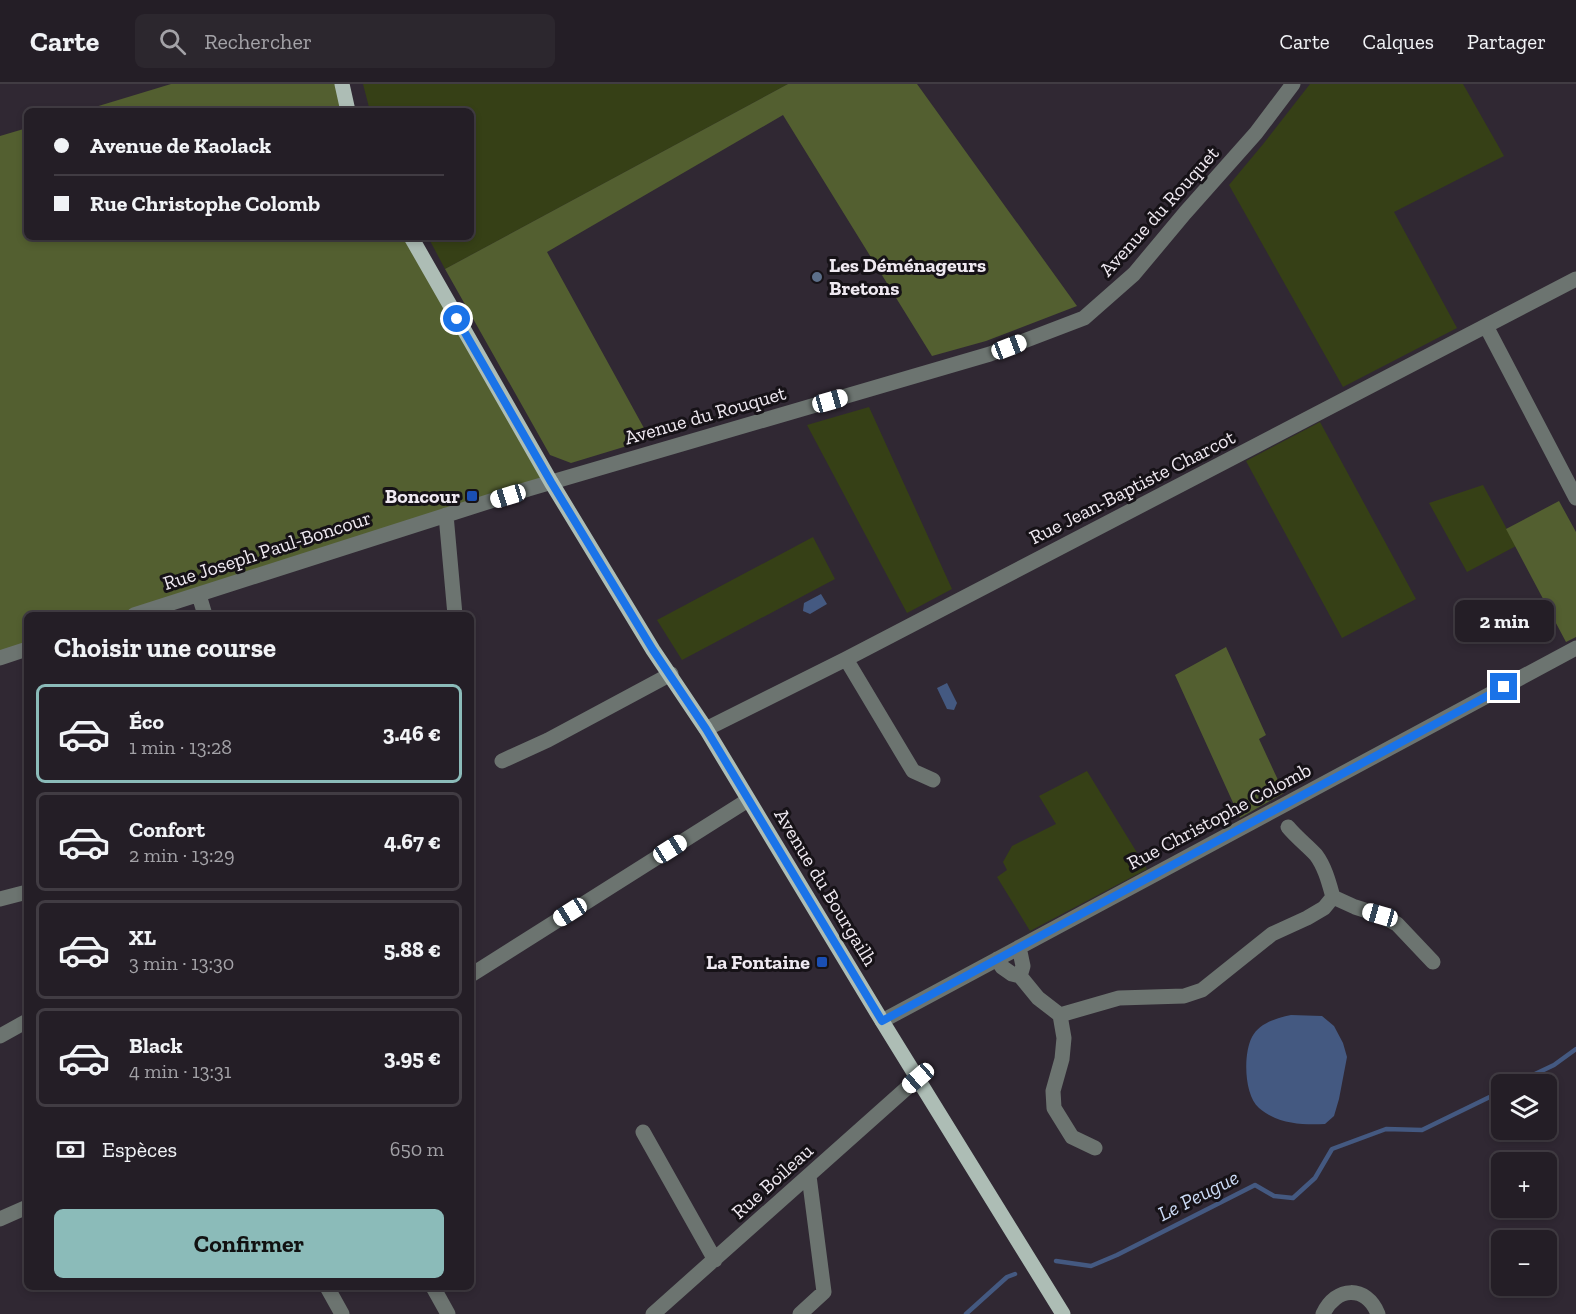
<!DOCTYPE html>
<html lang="fr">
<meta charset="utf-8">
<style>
:root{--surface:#241e26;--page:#2c272e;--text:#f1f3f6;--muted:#a3a2a7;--line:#413c43;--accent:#8bbbb9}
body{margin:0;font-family:"Zilla Slab",serif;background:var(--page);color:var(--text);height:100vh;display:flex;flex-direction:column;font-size:22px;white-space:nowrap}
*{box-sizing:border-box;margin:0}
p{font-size:20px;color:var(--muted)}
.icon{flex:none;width:33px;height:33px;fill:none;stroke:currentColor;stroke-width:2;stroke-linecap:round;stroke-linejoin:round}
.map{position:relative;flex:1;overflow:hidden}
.panel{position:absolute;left:24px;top:528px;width:450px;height:678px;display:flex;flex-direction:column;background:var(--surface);border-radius:9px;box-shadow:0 3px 9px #0003,0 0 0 2px var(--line)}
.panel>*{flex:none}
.guide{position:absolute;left:24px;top:24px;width:450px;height:132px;border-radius:9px;box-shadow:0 3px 9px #0003,0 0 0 2px var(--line);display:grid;align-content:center;height:132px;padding:0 30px;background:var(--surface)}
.buttons{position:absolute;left:1491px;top:990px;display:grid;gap:12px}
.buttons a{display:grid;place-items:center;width:66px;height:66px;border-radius:9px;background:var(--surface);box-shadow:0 3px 9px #0003,0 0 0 2px var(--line);font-size:30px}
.end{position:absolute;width:27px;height:27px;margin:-14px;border:8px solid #1a73e8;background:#fff;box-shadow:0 0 0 3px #fff}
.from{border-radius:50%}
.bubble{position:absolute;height:42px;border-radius:9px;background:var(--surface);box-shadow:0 3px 9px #0003,0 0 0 2px var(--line);font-size:20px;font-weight:700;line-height:42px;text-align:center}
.car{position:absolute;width:18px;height:36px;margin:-18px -9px;border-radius:8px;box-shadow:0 0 4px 2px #0007;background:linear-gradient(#fff 24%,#345 0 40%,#fff 0 76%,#345 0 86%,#fff 0)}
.guide b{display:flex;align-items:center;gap:21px;height:57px;font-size:22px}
.guide b+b{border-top:2px solid var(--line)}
.guide i{width:15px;height:15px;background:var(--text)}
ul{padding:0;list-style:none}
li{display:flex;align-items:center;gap:18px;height:99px;margin:0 12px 9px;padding:0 18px;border:3px solid var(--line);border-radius:9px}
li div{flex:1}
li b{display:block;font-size:22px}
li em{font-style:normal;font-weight:700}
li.on{border-color:var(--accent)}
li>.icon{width:54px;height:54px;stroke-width:1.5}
h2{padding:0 30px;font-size:27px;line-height:72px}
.pay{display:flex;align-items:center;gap:15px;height:66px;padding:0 30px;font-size:22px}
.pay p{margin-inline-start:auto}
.primary-button{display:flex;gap:12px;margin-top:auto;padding:12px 30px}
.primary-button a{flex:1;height:69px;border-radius:9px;background:var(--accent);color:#111;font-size:24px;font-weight:700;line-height:69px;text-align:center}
header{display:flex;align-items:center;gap:36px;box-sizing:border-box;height:84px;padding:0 30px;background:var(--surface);border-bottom:2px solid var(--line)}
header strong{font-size:28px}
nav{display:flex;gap:33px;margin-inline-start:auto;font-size:21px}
.search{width:420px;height:54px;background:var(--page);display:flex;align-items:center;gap:15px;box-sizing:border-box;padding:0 21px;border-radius:9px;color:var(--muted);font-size:22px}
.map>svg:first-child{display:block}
.green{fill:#364016}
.forest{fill:#535f30}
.water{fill:#445981}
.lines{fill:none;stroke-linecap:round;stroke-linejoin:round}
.stream{stroke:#445981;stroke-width:4.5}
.minor{stroke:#6c7470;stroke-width:15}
.major{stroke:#adbdb5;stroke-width:15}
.route{stroke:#1a73e8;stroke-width:8}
.service-dot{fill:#5c6f8a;stroke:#161217;stroke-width:2}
.transit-dot{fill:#1a4fb4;stroke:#161217;stroke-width:2}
.labels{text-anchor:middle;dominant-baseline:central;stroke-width:6;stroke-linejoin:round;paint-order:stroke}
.street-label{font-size:20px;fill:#efe9f1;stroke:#161217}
.poi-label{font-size:20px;font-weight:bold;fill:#efe9f1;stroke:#161217;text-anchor:end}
.water-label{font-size:21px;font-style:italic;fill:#ccdbf6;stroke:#161217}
</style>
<header>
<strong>Carte</strong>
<div class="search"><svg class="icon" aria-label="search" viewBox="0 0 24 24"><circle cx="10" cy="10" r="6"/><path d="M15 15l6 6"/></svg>Rechercher</div>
<nav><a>Carte</a><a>Calques</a><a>Partager</a></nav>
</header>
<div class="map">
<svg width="1576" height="1230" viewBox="0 0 1576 1230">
<rect width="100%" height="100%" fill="#302833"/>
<!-- green -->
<path class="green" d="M 363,0 L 788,0 L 445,185 L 428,153 L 471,153 L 471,27 L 370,27 Z
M 1310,0 L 1463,0 L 1504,72 L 1394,128 L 1457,244 L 1343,303 L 1229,101 L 1264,59 Z
M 869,323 L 952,505 L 907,529 L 807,341 Z
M 1320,338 L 1416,515 L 1342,554 L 1246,377 Z
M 1483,401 L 1516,462 L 1467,488 L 1429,419 Z
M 813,453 L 835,495 L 682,576 L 657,536 Z
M 1087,687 L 1147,785 L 1030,847 L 997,793 L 1007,786 L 1003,778 L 1012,762 L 1056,740 L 1039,712 Z"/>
<!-- forest -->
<path class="forest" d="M 171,0 L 335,0 L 347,27 L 82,27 Z
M 788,0 L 917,0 L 1077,222 L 986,257 L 932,272 L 783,31 L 547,168 L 650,355 L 571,379 L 550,371 L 445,185 Z
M 27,44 L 27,153 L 411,153 L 551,398 L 134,531 L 27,531 L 27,565 L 0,574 L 0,52 Z
M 1559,417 L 1576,448 L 1576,553 L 1566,558 L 1506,445 Z
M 1226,563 L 1266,651 L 1259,655 L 1284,709 L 1240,734 L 1175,591 Z"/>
<!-- water -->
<path class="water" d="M 821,510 L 827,520 L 810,530 L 803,527 L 804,519 Z
M 947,599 L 957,619 L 954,626 L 947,625 L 937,604 Z
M 1291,931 L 1322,932 L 1334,942 L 1343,959 L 1347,973 L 1339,1015 L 1334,1032 L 1325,1040 C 1302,1041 1278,1040 1259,1024 C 1244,1011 1243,970 1252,953 C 1259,939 1277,934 1291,931 Z"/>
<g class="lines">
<!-- stream -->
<path class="stream" d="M 1514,1000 L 1554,981 L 1576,965
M 1056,1177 L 1091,1182 L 1117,1171 L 1255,1101 L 1274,1112 L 1293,1114 L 1315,1094 L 1332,1065 L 1386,1045 L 1422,1046 L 1502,1007
M 966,1230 L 1007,1193 L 1015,1190"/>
<!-- minor -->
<path class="minor" d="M 1486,242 L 1576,414
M 446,431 L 455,531
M 199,511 L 205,531
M 134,531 L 528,405 L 990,270 L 1084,234 L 1134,190 L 1185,129 L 1256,49 L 1293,0
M 0,574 L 27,565
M 846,575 L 913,687 L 933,696
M 706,645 L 846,575 L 1576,195
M 502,677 L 548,656 L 671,590
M 1333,813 L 1355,823 L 1380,831 L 1397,840 L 1433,878
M 0,815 L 27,808
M 1019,863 L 1023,882 L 1020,892
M 997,875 L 1002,883 L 1012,890 L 1020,892 L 1038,914 L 1060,931 L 1119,914 L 1184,912 L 1202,906 L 1272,850 L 1307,834 L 1324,824 L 1333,813 C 1329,799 1325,783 1316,771 C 1308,762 1297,754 1288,743
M 471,891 L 748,716
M 1060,931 L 1064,954 L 1062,975 L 1053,1007 L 1054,1024 L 1072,1053 L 1095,1064
M 882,937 L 1576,564
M 0,952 L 27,937
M 643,1048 L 715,1176
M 0,1135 L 27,1123
M 327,1203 L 342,1230
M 433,1203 L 448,1230
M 653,1230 L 918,994
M 800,1230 L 824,1208 L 809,1092
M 1323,1230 C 1336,1202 1366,1201 1378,1230"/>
<!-- major -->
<path class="major" d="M 342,0 L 348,27
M 411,153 L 551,398 L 653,566 L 706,645 L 882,937 L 1063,1230"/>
</g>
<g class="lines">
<!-- route -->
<path class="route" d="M 457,235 L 551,398 L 653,566 L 706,645 L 882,937 L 1504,603"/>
</g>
<!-- markers -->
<circle class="service-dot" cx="817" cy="193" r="6"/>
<g class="transit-dot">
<rect x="466" y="406" width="12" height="12" rx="3"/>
<rect x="816" y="872" width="12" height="12" rx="3"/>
</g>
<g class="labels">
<!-- street labels -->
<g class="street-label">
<text transform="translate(1159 127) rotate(-48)">Avenue du Rouquet</text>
<text transform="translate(705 331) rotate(-16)">Avenue du Rouquet</text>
<text transform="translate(1132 403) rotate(-27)">Rue Jean-Baptiste Charcot</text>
<text transform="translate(267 466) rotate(-18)">Rue Joseph Paul-Boncour</text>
<text transform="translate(1219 732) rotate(-28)">Rue Christophe Colomb</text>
<text transform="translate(826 803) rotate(59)">Avenue du Bourgailh</text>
<text transform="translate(772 1097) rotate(-42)">Rue Boileau</text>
</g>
<!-- poi labels -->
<g class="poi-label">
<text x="829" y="181" text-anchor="start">Les Déménageurs<tspan x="829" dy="23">Bretons</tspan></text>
<text x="460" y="412">Boncour</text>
<text x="810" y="878">La Fontaine</text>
</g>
<!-- water labels -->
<g class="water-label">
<text transform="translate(1198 1111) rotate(-27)">Le Peugue</text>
</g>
</g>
</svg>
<div class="buttons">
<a><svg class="icon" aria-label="layers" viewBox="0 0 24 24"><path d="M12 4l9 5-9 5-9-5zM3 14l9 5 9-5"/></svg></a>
<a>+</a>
<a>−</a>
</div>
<i class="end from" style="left:457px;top:235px"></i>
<i class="end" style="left:1504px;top:603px"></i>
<div class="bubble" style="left:1455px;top:516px;width:99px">2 min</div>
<i class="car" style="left:1009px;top:263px;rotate:69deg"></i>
<i class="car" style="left:830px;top:317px;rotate:74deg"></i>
<i class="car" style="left:508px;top:412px;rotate:253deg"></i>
<i class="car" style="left:670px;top:765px;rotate:58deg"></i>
<i class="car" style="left:570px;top:828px;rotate:238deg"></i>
<i class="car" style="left:1380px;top:831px;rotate:286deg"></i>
<i class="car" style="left:918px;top:994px;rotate:229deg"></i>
<div class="guide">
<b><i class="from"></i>Avenue de Kaolack</b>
<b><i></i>Rue Christophe Colomb</b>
</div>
<section class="panel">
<h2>Choisir une course</h2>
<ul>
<li class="on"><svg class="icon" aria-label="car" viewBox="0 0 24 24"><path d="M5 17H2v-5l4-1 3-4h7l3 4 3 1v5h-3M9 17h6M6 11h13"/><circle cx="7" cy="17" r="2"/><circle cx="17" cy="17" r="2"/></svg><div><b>Éco</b><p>1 min · 13:28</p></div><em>3.46 €</em></li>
<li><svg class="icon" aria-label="car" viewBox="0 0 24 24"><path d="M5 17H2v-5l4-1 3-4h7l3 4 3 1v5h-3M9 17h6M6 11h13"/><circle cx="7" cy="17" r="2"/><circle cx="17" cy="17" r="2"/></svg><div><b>Confort</b><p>2 min · 13:29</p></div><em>4.67 €</em></li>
<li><svg class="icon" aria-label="car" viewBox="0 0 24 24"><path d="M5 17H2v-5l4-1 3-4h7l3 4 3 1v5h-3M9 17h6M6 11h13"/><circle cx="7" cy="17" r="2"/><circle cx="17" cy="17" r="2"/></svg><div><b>XL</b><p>3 min · 13:30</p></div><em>5.88 €</em></li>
<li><svg class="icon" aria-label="car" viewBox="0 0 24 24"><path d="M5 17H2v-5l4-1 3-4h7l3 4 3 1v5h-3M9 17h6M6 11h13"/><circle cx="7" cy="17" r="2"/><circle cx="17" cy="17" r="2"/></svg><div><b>Black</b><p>4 min · 13:31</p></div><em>3.95 €</em></li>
</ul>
<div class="pay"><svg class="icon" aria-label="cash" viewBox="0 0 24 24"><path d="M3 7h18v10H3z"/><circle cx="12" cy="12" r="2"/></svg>Espèces<p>650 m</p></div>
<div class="primary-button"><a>Confirmer</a></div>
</section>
</div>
